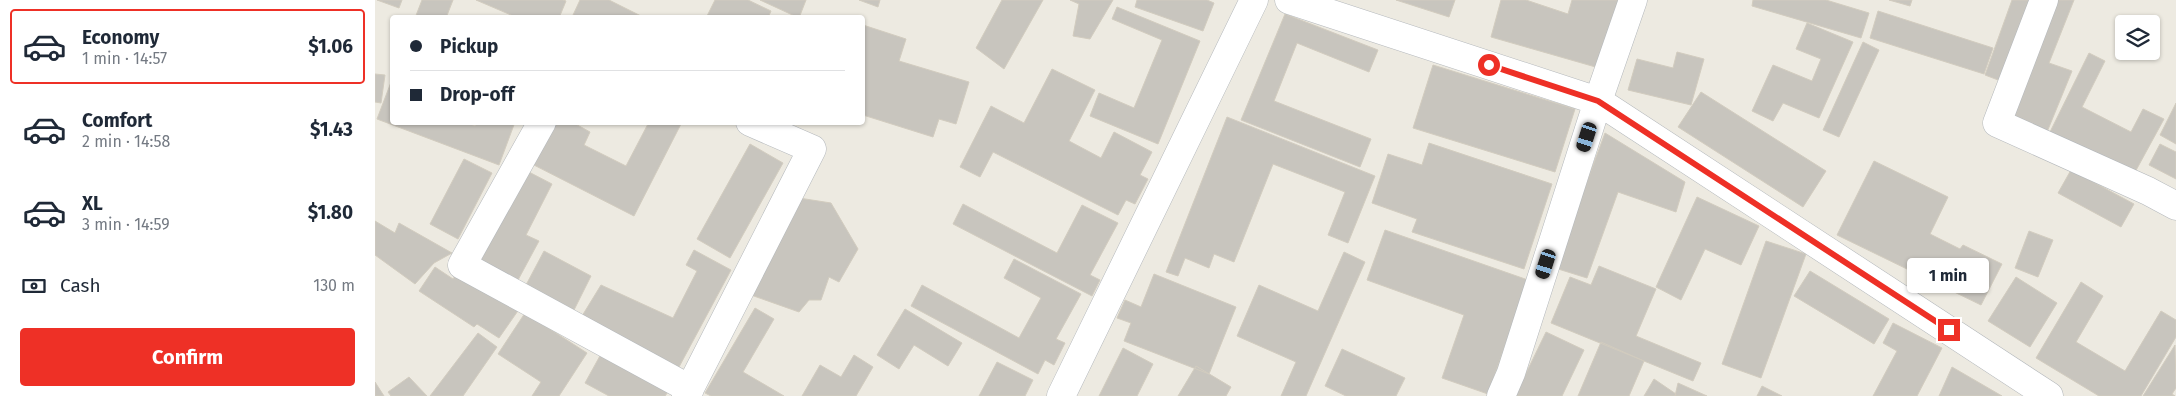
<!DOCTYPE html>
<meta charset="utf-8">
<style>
:root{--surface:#fff;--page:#f6f6f7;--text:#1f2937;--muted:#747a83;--line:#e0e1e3;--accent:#ee3026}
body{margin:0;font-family:"Fira Sans",sans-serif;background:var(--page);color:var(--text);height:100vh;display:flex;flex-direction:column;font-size:19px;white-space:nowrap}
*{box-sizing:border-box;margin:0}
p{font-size:16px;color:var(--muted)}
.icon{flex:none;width:28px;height:28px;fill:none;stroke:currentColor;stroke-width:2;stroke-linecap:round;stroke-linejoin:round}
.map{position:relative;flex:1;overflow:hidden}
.sheet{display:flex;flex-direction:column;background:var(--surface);width:375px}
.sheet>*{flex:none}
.banner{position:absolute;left:15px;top:15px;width:475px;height:110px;border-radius:5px;box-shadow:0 1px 4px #0004;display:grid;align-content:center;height:110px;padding:0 20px;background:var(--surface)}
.buttons{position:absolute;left:1740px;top:15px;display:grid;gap:10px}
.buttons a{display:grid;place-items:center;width:45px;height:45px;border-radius:5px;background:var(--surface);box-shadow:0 1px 4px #0004;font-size:25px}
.end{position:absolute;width:22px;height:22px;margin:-11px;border:6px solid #ee3026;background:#fff;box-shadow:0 0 0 2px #fff}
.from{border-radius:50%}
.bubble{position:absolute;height:35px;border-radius:5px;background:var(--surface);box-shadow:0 1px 4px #0004;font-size:16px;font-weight:700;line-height:35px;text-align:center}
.car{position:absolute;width:15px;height:30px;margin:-15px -8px;border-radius:6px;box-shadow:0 0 4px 1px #0007;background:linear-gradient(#222 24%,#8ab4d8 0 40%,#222 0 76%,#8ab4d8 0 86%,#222 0)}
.banner b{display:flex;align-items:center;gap:18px;height:48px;font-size:19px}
.banner b+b{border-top:1px solid var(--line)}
.banner i{width:12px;height:12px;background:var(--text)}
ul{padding:9px 0 0;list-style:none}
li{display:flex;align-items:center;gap:15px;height:75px;margin:0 10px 8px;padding:0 10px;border:2px solid transparent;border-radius:5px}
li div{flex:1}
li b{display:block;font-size:19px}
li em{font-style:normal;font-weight:700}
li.selected{border-color:var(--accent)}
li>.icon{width:45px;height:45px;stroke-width:1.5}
.pay{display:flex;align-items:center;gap:12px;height:55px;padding:0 20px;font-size:19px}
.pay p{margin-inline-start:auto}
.button{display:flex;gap:10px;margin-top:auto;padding:10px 20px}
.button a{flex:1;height:58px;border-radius:5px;background:var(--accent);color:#fff;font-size:20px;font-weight:700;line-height:58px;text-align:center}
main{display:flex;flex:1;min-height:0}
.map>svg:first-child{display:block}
.building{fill:#c8c5be;stroke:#d2ccbf}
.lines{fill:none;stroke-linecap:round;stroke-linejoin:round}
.minor-casing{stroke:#b4b8bc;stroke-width:29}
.minor{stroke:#fff;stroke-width:28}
.route{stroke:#ee3026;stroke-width:6}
</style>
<main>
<section class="sheet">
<ul>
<li class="selected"><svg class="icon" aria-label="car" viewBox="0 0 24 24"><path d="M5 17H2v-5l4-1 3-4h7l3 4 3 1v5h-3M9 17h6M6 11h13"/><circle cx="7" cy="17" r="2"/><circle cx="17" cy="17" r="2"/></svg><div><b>Economy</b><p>1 min · 14:57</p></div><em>$1.06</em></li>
<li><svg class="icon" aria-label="car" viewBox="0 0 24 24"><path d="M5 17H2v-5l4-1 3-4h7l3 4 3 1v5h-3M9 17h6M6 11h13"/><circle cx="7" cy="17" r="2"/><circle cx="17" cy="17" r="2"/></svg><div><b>Comfort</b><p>2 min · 14:58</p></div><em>$1.43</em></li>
<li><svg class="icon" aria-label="car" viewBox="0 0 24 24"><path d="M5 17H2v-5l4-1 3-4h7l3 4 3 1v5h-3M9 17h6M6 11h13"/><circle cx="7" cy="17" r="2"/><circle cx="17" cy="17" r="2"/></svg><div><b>XL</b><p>3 min · 14:59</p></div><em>$1.80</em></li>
</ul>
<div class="pay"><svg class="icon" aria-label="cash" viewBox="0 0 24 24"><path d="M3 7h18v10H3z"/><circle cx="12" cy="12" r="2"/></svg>Cash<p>130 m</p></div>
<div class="button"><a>Confirm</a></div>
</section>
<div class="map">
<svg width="1801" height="396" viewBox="0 0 1801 396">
<rect width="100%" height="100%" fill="#edeae1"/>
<!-- building -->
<path class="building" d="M 2,0 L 27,0 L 24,8 Z
M 47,0 L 78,0 L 71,18 L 40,18 Z
M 101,0 L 188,0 L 191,1 L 184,18 L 143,18 Z
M 205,0 L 234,0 L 270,18 L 205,18 L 198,15 Z
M 340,0 L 373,0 L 396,11 L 393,18 L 331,18 Z
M 385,0 L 431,0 L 424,18 Z
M 484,0 L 505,0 L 503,7 Z
M 627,0 L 668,0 L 629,69 L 601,48 Z
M 695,0 L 738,0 L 715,39 L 698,36 L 704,4 Z
M 762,0 L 832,0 L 839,3 L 828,31 L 760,7 Z
M 1021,0 L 1080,0 L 1074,17 Z
M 1126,0 L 1151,0 L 1193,14 L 1197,0 L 1244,0 L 1224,68 L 1116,37 Z
M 1378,0 L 1451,0 L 1494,13 L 1486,38 L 1377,6 Z
M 1514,0 L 1537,0 L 1535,6 Z
M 1637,0 L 1662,0 L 1631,83 L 1610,75 Z
M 1677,0 L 1699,0 L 1674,63 L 1697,71 L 1672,132 L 1631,115 Z
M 742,7 L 825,41 L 783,144 L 715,116 L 724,93 L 759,108 L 787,40 L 737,19 Z
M 1503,11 L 1618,48 L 1609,74 L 1495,38 Z
M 910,14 L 1003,50 L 994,72 L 922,43 L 899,101 L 996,139 L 985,167 L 866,120 Z
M 1432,23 L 1478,42 L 1444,118 L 1408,103 L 1398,121 L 1377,111 L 1398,65 L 1437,81 L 1446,59 L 1421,49 Z
M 488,25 L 531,39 L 524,61 L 594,82 L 581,124 L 564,119 L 558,137 L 488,115 Z
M 1488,42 L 1504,50 L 1464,137 L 1448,130 Z
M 1302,52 L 1329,59 L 1316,105 L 1253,90 L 1262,59 L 1298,68 Z
M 1714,53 L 1730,61 L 1707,107 L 1756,132 L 1768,109 L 1789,119 L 1759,174 L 1675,132 Z
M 1058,65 L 1200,109 L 1180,172 L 1038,128 Z
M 677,69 L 720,90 L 694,141 L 726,158 L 739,132 L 777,152 L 765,175 L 773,179 L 760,204 L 751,200 L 743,215 L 618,152 L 605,177 L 585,167 L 616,106 L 649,123 Z
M 0,74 L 10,75 L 6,103 L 0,102 Z
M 18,77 L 18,122 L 90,122 L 100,126 L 102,122 L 140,122 L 124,165 L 2,119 Z
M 1326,92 L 1451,171 L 1428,207 L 1303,127 Z
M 1801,103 L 1801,144 L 1785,135 Z
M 852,117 L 1000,176 L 973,243 L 953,235 L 970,192 L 898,164 L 859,262 L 839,254 L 834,268 L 810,258 L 803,276 L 791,272 Z
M 175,122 L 197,122 L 215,132 L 209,145 L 251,166 L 274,122 L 307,122 L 259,216 L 155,163 Z
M 1230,133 L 1310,182 L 1301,212 L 1243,192 L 1212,278 L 1180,268 Z
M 1054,143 L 1177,184 L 1149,269 L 1037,232 L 1042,219 L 997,203 L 1013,154 L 1047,165 Z
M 375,144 L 408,163 L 355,258 L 322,239 Z
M 1785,144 L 1801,152 L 1801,179 L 1774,165 Z
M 89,159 L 117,173 L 83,239 L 55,224 Z
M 1499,161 L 1573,197 L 1555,234 L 1585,249 L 1588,245 L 1627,264 L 1606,305 L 1462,235 Z
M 150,170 L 177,184 L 151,235 L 164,241 L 143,280 L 104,260 Z
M 1696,170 L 1759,204 L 1746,227 L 1683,193 Z
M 1322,197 L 1384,226 L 1366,265 L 1330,249 L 1306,300 L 1281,287 Z
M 424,198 L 456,203 L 483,249 L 464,282 L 454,277 L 446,300 L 434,300 L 424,312 L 376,295 Z
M 588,204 L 682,253 L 707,205 L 743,223 L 715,275 L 725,280 L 717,296 L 578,224 Z
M 0,221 L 20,233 L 24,223 L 77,253 L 59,263 L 40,284 L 0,255 Z
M 1010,230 L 1153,280 L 1113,394 L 1067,378 L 1089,315 L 992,280 Z
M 1654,231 L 1678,240 L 1663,277 L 1640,268 Z
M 1391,241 L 1431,254 L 1386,378 L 1347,364 Z
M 319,250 L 356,270 L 304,367 L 207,316 L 226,285 L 298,318 L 322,271 L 311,265 Z
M 169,251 L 216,276 L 199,310 L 151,285 Z
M 969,252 L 990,262 L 931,396 L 906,396 L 921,362 L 862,336 L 884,285 L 943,311 Z
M 639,259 L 706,294 L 681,339 L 690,343 L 679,365 L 670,360 L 663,374 L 536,306 L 547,285 L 644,338 L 666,298 L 629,278 Z
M 1224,266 L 1281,289 L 1261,336 L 1326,363 L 1318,381 L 1176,323 L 1195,277 L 1216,285 Z
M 60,267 L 78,279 L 85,268 L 147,305 L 124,338 L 102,324 L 99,327 L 44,291 Z
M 1435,271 L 1514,319 L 1499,344 L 1419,296 Z
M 779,274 L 861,307 L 834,374 L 749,341 L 756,323 L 742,318 L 750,300 L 766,307 Z
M 1641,277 L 1682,303 L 1655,347 L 1613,321 Z
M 1706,282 L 1728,296 L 1701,342 L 1750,371 L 1786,311 L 1801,320 L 1801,337 L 1766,396 L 1724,396 L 1661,358 Z
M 380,308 L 399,319 L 368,372 L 409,396 L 336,396 L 330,393 Z
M 530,309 L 587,343 L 573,366 L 539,345 L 524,369 L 502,355 Z
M 150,313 L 212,353 L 184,396 L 157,396 L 166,382 L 123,354 Z
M 1518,323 L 1567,348 L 1542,396 L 1498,396 L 1522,351 L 1508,343 Z
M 1171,332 L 1209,350 L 1187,396 L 1140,396 Z
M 103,333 L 122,347 L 88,396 L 55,396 Z
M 1226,342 L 1269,361 L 1254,396 L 1203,396 Z
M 1800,345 L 1801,388 L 1797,394 L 1800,396 L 1768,396 Z
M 748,348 L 778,364 L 762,396 L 724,396 Z
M 967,349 L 1030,378 L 1021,396 L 971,396 L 950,386 Z
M 226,354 L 293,392 L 290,396 L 234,396 L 210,383 Z
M 479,355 L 498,367 L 481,396 L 427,396 L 445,365 L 466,377 Z
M 622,362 L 658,380 L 650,396 L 604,396 Z
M 821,366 L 856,387 L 851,396 L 803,396 Z
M 1577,367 L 1627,396 L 1564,396 Z
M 34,377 L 52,396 L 16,396 L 13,392 Z
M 1279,379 L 1301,394 L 1300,396 L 1269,396 Z
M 0,382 L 9,396 L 0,396 Z
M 1303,383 L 1332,396 L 1300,396 Z
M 1387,386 L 1407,396 L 1382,396 Z"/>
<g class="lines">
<defs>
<path id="minor" d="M 914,0 L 1223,101 L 1674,396
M 1669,0 L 1622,123 L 1773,191 L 1801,206
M 167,122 L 87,265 L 315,389
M 311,396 L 437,149 L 375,122
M 686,396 L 879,0
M 1126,396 L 1136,373 L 1223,101 L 1258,0"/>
</defs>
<!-- minor casing -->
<use href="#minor" class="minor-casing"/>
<!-- minor -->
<use href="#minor" class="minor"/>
</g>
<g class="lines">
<!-- route -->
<path class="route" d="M 1114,65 L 1223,101 L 1574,330"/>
</g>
</svg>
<div class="buttons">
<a><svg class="icon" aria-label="layers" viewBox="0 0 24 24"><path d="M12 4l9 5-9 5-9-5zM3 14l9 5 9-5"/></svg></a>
</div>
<i class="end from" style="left:1114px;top:65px"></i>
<i class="end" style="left:1574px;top:330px"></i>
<div class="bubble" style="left:1532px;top:258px;width:82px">1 min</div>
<i class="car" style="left:1212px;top:137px;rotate:198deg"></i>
<i class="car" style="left:1171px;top:264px;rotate:198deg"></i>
<div class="banner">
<b><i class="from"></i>Pickup</b>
<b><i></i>Drop-off</b>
</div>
</div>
</main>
